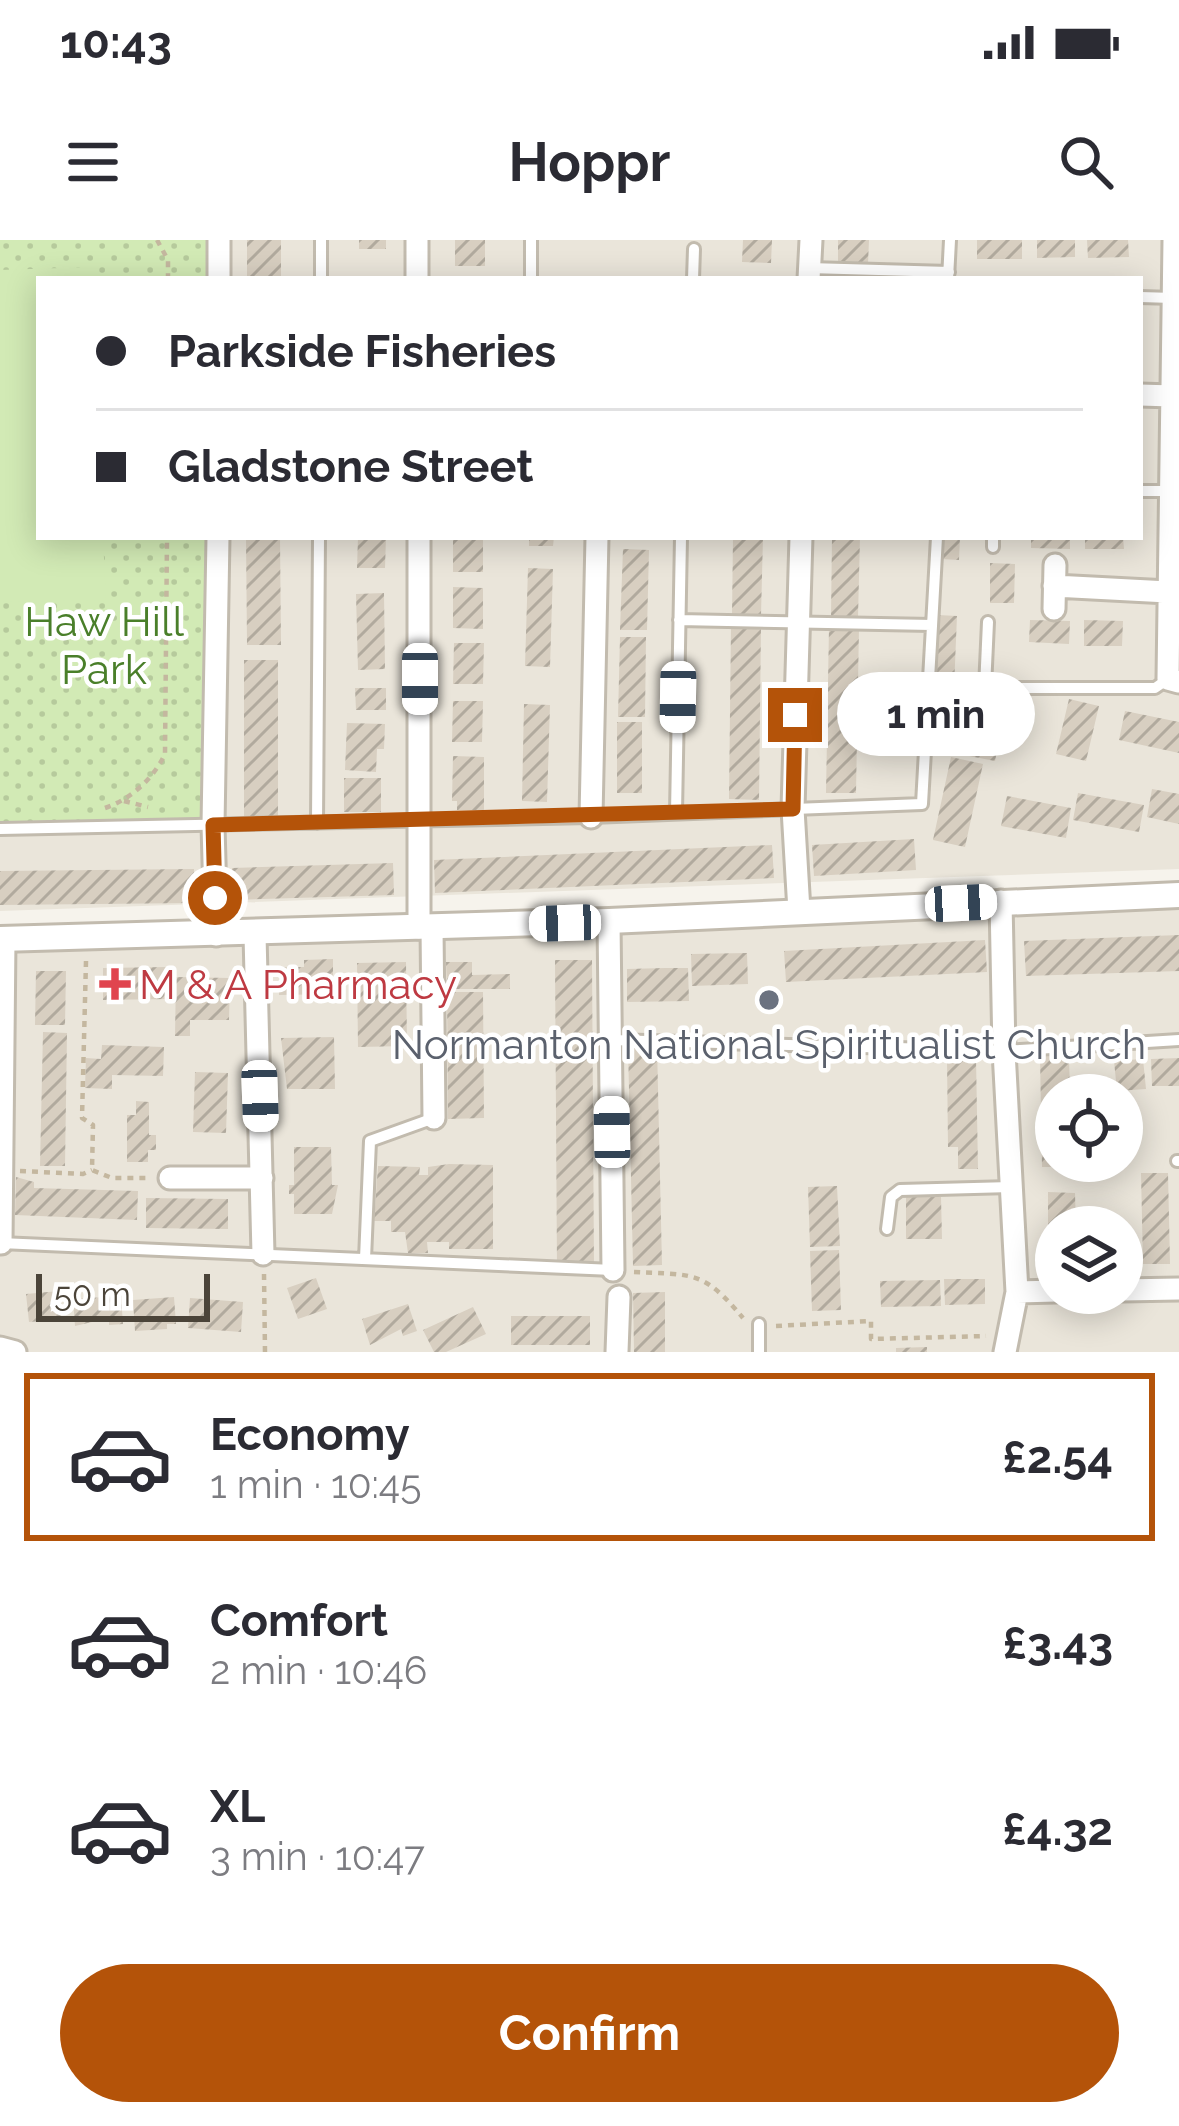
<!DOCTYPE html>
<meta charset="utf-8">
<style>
:root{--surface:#fff;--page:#f7f7f7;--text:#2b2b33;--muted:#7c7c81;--line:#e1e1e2;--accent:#b45309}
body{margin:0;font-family:Raleway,sans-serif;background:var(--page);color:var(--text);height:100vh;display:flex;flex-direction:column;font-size:45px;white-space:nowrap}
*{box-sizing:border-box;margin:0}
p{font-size:39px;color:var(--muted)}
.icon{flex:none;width:66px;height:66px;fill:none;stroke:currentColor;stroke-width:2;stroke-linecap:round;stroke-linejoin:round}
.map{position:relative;height:1112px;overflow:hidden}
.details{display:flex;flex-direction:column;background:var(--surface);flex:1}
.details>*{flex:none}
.banner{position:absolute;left:36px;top:36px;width:1107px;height:264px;border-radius:0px;box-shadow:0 6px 30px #0003;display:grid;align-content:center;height:264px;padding:0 60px;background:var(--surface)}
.tools{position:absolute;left:1035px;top:834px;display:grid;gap:24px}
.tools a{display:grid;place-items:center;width:108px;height:108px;border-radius:50%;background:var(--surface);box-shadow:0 6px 30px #0003;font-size:60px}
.scale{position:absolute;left:36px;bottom:30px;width:174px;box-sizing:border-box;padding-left:12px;border:6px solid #4b4439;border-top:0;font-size:33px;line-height:42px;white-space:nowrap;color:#4b4439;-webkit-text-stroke:9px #fff;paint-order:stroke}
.end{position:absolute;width:54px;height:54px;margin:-27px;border:15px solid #b45309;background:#fff;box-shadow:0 0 0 6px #fff}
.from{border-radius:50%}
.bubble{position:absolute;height:84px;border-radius:42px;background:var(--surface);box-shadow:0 6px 30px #0003;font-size:39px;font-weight:700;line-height:84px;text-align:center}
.car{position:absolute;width:36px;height:72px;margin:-36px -18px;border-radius:15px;box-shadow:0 0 9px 3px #0007;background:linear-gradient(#fff 24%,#345 0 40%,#fff 0 76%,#345 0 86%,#fff 0)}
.banner b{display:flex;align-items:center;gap:42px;height:114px;font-size:45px}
.banner b+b{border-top:3px solid var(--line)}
.banner i{width:30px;height:30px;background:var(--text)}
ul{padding:21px 0 0;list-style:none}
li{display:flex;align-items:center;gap:36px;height:168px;margin:0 24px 18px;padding:0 36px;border:6px solid transparent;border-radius:0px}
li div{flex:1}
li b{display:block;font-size:45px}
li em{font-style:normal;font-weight:700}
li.on{border-color:var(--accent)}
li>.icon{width:108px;height:108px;stroke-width:1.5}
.button{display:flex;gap:24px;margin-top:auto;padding:24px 60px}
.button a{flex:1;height:138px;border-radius:72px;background:var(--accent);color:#fff;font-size:48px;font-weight:700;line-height:138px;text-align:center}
.status{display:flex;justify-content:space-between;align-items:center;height:84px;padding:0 60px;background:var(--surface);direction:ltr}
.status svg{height:33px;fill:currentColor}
header{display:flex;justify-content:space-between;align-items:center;height:156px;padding:0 60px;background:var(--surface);font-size:54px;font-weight:700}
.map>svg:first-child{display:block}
.residential{fill:#eae5da;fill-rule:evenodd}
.park{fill:url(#park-dots)}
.pitch{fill:#d2eab5}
.building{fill:url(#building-hatch)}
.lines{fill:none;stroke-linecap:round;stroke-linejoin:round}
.service-casing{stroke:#c2bbae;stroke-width:16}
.minor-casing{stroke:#c2bbae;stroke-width:27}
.tertiary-casing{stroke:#c2bbae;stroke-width:30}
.path{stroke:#c4b79f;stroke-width:4.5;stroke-dasharray:6 6;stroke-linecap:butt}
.service{stroke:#fff;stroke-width:10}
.minor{stroke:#fff;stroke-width:21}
.tertiary{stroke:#fff;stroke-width:24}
.route{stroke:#b45309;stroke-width:15}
.health-dot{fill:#e0444e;stroke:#fff;stroke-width:4.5}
.worship-dot{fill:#6b7280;stroke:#fff;stroke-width:4.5}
.labels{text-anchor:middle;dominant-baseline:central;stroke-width:9;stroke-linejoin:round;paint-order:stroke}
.park-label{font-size:42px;fill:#4a7f2a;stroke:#fff}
.health-label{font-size:42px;fill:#be3a42;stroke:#fff;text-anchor:start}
.worship-label{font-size:42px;fill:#5b616d;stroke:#fff}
</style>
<div class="status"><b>10:43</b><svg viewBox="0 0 49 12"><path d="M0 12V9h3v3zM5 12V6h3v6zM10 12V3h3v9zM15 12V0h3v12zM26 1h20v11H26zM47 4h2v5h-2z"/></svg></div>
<header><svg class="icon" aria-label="menu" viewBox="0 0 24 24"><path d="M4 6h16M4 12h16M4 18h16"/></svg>Hoppr<svg class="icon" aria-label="search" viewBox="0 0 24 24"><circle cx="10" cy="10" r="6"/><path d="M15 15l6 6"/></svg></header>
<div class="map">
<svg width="1179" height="1112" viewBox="0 0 1179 1112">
<defs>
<pattern id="park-dots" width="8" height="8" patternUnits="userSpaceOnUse" patternTransform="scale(3)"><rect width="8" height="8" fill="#d2eab5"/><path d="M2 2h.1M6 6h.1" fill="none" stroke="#b6ca9c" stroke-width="1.8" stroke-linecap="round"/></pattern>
<pattern id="building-hatch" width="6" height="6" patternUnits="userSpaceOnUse" patternTransform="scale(3)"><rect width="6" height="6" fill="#d8cfc1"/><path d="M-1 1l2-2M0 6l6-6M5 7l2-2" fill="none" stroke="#b1aa9e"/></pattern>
</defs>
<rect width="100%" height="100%" fill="#f6f3ec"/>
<!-- residential -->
<path class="residential" d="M 212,0 L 1179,0 L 1179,629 L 0,671 L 0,588 L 206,579 L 209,297 L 1140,297 L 1140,39 L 212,39 Z
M 1179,655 L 1179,1112 L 0,1112 L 0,699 ZM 1056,855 L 1122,855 L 1122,921 L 1056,921 ZM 1056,987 L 1122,987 L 1122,1053 L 1056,1053 Z"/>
<!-- park -->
<path class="park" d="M 0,0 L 212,0 L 212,39 L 39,39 L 39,297 L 209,297 L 206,579 L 0,585 Z"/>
<!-- pitch -->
<path class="pitch" d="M 91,27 L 92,39 L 39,39 L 39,297 L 103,297 L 106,360 L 0,362 L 0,30 Z"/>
<!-- building -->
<path class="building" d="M 247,0 L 281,0 L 281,39 L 247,39 Z
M 359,0 L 386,0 L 386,9 L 359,9 Z
M 455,0 L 485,0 L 485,26 L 455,26 Z
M 743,0 L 772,0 L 771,23 L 742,22 Z
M 838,0 L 869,0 L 868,24 L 838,23 Z
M 977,0 L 1022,0 L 1022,19 L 977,19 Z
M 1037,0 L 1075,0 L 1075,17 L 1037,18 Z
M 1087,0 L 1128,0 L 1129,17 L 1088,18 Z
M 838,33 L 869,34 L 869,39 L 838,39 Z
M 246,297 L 280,297 L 281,405 L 247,405 Z
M 358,297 L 386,297 L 385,328 L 357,328 Z
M 453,297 L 483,297 L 483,332 L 453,332 Z
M 529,297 L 554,297 L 553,306 L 529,306 Z
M 733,297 L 763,297 L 761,375 L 732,375 Z
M 832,297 L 860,297 L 858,377 L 831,376 Z
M 942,297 L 960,297 L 959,320 L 941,319 Z
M 1031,297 L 1070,297 L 1070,309 L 1031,308 Z
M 1085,297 L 1123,297 L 1124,309 L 1085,309 Z
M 623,309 L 649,310 L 647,390 L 620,390 Z
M 990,323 L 1015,324 L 1014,363 L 990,363 Z
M 528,328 L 553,329 L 550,427 L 525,426 Z
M 453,347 L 483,348 L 483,389 L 453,388 Z
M 384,353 L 385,429 L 358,430 L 356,354 Z
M 938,375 L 957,376 L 954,448 L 935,447 Z
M 1030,380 L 1070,381 L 1069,404 L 1029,402 Z
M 1084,380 L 1123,381 L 1122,406 L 1084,406 Z
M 731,386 L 761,386 L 759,560 L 729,559 Z
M 829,387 L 859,388 L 856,553 L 826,553 Z
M 620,397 L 646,397 L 645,477 L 618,477 Z
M 454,403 L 484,403 L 483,444 L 453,444 Z
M 244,420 L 278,420 L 278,577 L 244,577 Z
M 355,448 L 386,448 L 386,470 L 356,470 Z
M 976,459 L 1007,465 L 995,521 L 964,515 Z
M 1069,459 L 1099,466 L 1086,521 L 1056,514 Z
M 453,461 L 483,461 L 482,502 L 452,502 Z
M 524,464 L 550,465 L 547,562 L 522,561 Z
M 1125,471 L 1179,482 L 1179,513 L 1119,500 Z
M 617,482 L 642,482 L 642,553 L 617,553 Z
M 347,483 L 385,484 L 384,509 L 377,509 L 376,532 L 345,530 Z
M 453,516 L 484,517 L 484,570 L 457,570 L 457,561 L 452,561 Z
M 951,517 L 983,524 L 965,607 L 933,600 Z
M 344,538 L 381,538 L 381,572 L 344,572 Z
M 1152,549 L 1179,554 L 1179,584 L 1147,577 Z
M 1078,553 L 1144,565 L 1139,592 L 1073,580 Z
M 1007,556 L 1071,568 L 1066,598 L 1001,586 Z
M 914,599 L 916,630 L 814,636 L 812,605 Z
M 772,605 L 774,638 L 435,653 L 434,620 Z
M 393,623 L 394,655 L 233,660 L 232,628 Z
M 194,629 L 195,663 L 0,665 L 0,631 Z
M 1179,695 L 1179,731 L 1026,736 L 1024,701 Z
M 985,700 L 987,732 L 786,742 L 784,711 Z
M 747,713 L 748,744 L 692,746 L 691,714 Z
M 333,719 L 333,754 L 279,755 L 279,727 L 304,727 L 304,720 Z
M 555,720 L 592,720 L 594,1027 L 557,1028 Z
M 406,722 L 407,806 L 358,807 L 357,723 Z
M 446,722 L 472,722 L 472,735 L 510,734 L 510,749 L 447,749 Z
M 168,727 L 168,759 L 103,760 L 103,728 Z
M 665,728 L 688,728 L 689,761 L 627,762 L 627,729 Z
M 36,731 L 66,731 L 65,785 L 35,785 Z
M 176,737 L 230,738 L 229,780 L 190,780 L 190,796 L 175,796 Z
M 447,752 L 483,752 L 484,878 L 448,879 Z
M 43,792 L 67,793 L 65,926 L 40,926 Z
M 334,797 L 335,849 L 287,849 L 281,798 Z
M 102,805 L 164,807 L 163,836 L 112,835 L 112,849 L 85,848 L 86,818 L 101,819 Z
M 657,805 L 662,1025 L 633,1026 L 628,806 Z
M 1040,816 L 1069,816 L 1070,855 L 1056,855 L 1056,921 L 1071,921 L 1071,927 L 1042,927 Z
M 976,818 L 978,929 L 958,929 L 958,907 L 948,907 L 947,819 Z
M 1179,818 L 1179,846 L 1152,846 L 1151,819 Z
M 1143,819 L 1146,849 L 1117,851 L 1114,821 Z
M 195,832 L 228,833 L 226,893 L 193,892 Z
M 136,861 L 149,862 L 149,895 L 156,895 L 156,910 L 148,910 L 148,922 L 127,922 L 127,875 L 136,875 Z
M 294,907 L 331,907 L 332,945 L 338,945 L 332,974 L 294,974 L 294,954 L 289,954 L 289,945 L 294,945 Z
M 449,924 L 493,925 L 493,1009 L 449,1009 L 449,1002 L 427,1002 L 428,1013 L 408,1013 L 405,992 L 391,992 L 391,981 L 374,981 L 378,926 L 420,927 L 419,935 L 428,935 L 428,927 Z
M 1141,933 L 1168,933 L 1170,1024 L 1143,1024 Z
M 16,937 L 34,942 L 34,948 L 138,951 L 137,980 L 15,975 Z
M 837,946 L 840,1006 L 810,1007 L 808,947 Z
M 1048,952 L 1075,953 L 1076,987 L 1056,987 L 1056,1015 L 1048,1015 Z
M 906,957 L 941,957 L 942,999 L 906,999 Z
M 146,958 L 228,959 L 228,989 L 146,988 Z
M 839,1010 L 841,1070 L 812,1071 L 810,1011 Z
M 316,1038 L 327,1069 L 298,1079 L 287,1048 Z
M 944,1039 L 985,1039 L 985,1064 L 945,1065 Z
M 940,1040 L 941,1066 L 881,1067 L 880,1041 Z
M 59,1051 L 61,1080 L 29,1082 L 26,1054 Z
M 665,1052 L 665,1112 L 634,1112 L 633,1053 Z
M 121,1056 L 123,1084 L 109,1085 L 109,1078 L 75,1086 L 73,1059 Z
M 174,1057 L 176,1084 L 167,1084 L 167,1089 L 135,1091 L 133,1060 Z
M 190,1058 L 243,1062 L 241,1092 L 188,1088 Z
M 408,1064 L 417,1091 L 403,1096 L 401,1089 L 370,1105 L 362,1079 Z
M 473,1067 L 486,1094 L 446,1112 L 434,1112 L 423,1090 Z
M 511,1076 L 590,1076 L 590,1105 L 511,1105 Z
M 927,1107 L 927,1112 L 896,1112 L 896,1108 Z"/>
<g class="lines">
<defs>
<path id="service" d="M 809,28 L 949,32
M 321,39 L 321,0
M 531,39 L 531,0
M 693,39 L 694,9
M 948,39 L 950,0
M 1140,57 L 1173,58
M 1140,251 L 1170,251
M 993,307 L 993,297
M 679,380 L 932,385
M 988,382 L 985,448 L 1155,448 L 1168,439
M 676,573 L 681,297
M 317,583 L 319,297
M 0,589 L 591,577 L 922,564 L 937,297
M 611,800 L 1004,811 L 1179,800
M 1177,921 L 1179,921
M 887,989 L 891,957 L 900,950 L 1011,947
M 0,1003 L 613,1030
M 365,1019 L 370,901 L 434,878
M 759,1084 L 759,1112"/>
<path id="minor" d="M 417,0 L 417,39
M 1174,0 L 1168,439 L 1179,442
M 219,39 L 219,0
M 809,39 L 811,0
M 1140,155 L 1172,156
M 1054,346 L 1168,352
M 1054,369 L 1055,325
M 591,577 L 597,297
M 1001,661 L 1004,811 L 1017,1052 L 1005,1112
M 799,671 L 793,569 L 801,297
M 609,681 L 613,1030
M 432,687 L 434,878
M 419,688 L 419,297
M 216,695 L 213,585 L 218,297
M 255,695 L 263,1014
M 170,938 L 262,938
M 1,1003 L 4,699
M 1122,1050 L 1179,1049
M 1017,1052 L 1056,1051
M 0,1108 L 15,1112
M 617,1112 L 619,1057"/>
<path id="tertiary" d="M 0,699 L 609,681 L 1179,655"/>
</defs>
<!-- service casing -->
<use href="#service" class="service-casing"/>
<!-- minor casing -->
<use href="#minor" class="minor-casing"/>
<!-- tertiary casing -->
<use href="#tertiary" class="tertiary-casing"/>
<!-- path -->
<path class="path" d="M 157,0 L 168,20 L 168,39
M 124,561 L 148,567
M 105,568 C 131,559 153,539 165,514 L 167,297
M 86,721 L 82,878 L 93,885 L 92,930 L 112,938 L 150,938
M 20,931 L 83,934 L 92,930
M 634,1032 C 694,1035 703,1030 743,1078
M 264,1034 L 265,1112
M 776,1086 L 871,1081 L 871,1099 L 986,1096"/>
<!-- service -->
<use href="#service" class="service"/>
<!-- minor -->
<use href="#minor" class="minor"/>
<!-- tertiary -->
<use href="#tertiary" class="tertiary"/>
</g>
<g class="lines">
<!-- route -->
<path class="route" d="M 215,658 L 213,585 L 793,569 L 795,475"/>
</g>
<!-- markers -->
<path class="health-dot" d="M109 726h12v12h12v12h-12v12h-12v-12h-12v-12h12z"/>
<circle class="worship-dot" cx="769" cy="760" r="12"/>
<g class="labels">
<!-- park labels -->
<g class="park-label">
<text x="104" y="381">Haw Hill<tspan x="104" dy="48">Park</tspan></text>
</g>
<!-- health labels -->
<g class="health-label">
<text x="139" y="744">M &amp; A Pharmacy</text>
</g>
<!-- worship labels -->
<g class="worship-label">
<text x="769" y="804">Normanton National Spiritualist Church</text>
</g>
</g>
</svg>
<div class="tools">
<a><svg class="icon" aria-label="locate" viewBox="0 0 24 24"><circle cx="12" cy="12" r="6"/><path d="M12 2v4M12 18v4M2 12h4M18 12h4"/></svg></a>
<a><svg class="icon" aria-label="layers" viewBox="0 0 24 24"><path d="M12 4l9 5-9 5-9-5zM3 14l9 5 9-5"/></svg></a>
</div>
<div class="scale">50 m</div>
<i class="end from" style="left:215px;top:658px"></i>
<i class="end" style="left:795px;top:475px"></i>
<div class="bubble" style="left:837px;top:432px;width:198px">1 min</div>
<i class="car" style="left:420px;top:439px;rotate:180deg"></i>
<i class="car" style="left:678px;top:457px;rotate:181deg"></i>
<i class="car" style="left:961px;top:663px;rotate:87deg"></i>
<i class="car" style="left:565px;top:683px;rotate:268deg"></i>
<i class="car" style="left:260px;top:856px;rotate:178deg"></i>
<i class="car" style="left:612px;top:892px;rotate:359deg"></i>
<div class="banner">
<b><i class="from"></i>Parkside Fisheries</b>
<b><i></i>Gladstone Street</b>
</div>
</div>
<section class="details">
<ul>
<li class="on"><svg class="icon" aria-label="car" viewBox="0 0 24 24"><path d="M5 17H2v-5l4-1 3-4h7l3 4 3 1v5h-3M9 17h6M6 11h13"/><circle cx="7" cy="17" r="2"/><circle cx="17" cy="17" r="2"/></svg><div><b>Economy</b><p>1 min · 10:45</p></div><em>£2.54</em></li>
<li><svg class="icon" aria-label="car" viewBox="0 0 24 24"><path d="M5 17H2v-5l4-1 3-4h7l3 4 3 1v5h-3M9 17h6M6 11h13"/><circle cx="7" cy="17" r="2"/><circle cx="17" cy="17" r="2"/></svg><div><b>Comfort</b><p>2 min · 10:46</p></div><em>£3.43</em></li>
<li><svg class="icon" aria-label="car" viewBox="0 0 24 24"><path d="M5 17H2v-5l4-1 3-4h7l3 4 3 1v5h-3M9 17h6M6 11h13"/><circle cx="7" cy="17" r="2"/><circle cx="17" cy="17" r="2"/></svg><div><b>XL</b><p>3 min · 10:47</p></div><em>£4.32</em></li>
</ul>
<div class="button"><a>Confirm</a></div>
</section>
